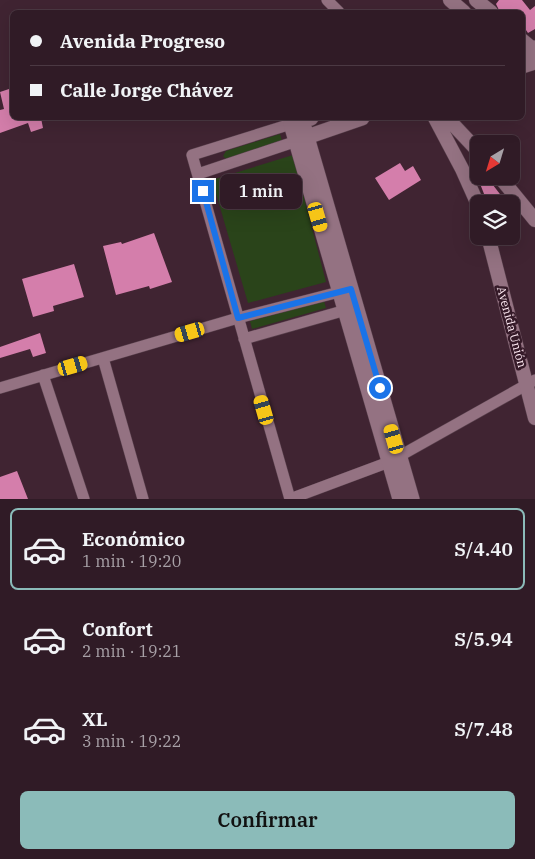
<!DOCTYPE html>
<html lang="es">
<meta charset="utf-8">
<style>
:root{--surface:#301b26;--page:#38242e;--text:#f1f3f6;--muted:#a8a1a7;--line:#4b3943;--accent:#8bbbb9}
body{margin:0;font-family:"IBM Plex Serif",serif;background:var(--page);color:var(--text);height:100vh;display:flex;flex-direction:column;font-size:19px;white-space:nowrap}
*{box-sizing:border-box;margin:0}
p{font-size:16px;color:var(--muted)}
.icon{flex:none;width:28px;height:28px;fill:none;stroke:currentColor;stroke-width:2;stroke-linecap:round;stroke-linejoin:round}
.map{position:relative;height:499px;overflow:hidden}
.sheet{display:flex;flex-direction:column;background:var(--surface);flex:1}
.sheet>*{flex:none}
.banner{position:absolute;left:10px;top:10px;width:515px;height:110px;border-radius:8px;box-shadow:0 5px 20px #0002,0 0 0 1px var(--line);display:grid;align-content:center;height:110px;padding:0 20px;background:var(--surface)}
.needle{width:32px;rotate:218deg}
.controls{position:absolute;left:470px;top:135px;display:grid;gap:10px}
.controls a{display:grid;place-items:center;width:50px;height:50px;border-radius:8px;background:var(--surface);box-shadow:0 5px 20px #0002,0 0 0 1px var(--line);font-size:25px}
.end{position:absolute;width:22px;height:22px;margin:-11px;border:6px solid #1a73e8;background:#fff;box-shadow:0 0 0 2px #fff}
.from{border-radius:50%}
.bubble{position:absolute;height:35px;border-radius:8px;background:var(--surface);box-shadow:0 5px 20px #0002,0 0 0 1px var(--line);font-size:16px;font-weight:600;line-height:35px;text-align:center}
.car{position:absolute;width:15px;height:30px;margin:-15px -8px;border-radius:6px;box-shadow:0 0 4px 1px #0007;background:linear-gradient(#f5c518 24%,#345 0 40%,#f5c518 0 76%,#345 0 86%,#f5c518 0)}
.banner b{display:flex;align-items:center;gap:18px;height:48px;font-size:19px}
.banner b+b{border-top:1px solid var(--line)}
.banner i{width:12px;height:12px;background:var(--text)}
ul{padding:9px 0 0;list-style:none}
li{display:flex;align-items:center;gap:15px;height:82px;margin:0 10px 8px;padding:0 10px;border:2px solid transparent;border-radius:8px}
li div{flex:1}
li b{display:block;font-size:19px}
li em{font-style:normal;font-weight:600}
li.on{border-color:var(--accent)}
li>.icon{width:45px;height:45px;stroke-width:1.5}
.action{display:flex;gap:10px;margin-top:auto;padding:10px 20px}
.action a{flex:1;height:58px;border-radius:8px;background:var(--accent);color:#111;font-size:20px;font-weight:600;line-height:58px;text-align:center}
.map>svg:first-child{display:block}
.green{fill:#2a441a}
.building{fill:#d47eab}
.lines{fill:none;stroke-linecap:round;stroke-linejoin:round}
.minor-casing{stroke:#5a424e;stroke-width:12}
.tertiary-casing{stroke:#5a424e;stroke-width:15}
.secondary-casing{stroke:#5a424e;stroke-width:16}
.minor{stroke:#947282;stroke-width:11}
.tertiary{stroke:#947282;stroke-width:14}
.secondary{stroke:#947282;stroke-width:15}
.route{stroke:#1a73e8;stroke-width:6}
.labels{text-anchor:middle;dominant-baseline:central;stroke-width:5;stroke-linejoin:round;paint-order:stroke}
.street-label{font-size:12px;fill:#ffebf4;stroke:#351a28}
</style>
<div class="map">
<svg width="535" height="499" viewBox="0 0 535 499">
<rect width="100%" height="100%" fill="#402432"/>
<!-- green -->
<path class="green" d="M 280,134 L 282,141 L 228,161 L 223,156 L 226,151 Z
M 293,155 L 326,282 L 248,303 L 212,180 Z
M 324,301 L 326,308 L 252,329 L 250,321 Z"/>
<!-- building -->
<path class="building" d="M 499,0 L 522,0 L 530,10 L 535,6 L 535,29 L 528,33 L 522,24 L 522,12 L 502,12 L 499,10 L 496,4 Z
M 12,88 L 12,118 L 41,118 L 43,128 L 31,132 L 28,123 L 0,133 L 0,110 L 4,109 L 0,92 Z
M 400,163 L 405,171 L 413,166 L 421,180 L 389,200 L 375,178 Z
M 477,176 L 486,176 L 503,198 L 494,204 L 488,204 Z
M 154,233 L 172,282 L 150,289 L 149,286 L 116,295 L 103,246 L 121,242 L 122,244 Z
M 74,264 L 84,297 L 53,306 L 54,311 L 33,317 L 22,279 Z
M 40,333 L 46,353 L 33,357 L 30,349 L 0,358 L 0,347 Z
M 17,471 L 28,499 L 0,499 L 0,477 Z"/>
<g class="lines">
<defs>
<path id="minor" d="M 327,0 L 339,12
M 198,174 L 297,141
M 244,339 L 353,308
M 103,358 L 143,499
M 43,375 L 84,499
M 0,388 L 238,318 L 347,290
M 290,499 L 192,155 L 291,124
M 290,499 L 389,462 L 535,380"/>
<path id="tertiary" d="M 450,0 L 464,12
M 476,0 L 491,12
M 522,40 L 535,51
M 435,118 L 462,169 L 479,207
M 447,118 L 479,152
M 499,176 L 535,220
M 488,236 L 535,418"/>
<path id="secondary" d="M 522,52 L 535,48
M 522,66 L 535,62
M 311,118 L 291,124 L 400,499
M 302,120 L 412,499
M 298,140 L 362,118"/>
</defs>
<!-- minor casing -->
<use href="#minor" class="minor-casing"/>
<!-- tertiary casing -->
<use href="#tertiary" class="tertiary-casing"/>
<!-- secondary casing -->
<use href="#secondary" class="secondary-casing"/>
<!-- minor -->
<use href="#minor" class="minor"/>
<!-- tertiary -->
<use href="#tertiary" class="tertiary"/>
<!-- secondary -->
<use href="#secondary" class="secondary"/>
</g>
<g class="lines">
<!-- route -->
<path class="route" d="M 203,191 L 238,318 L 351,289 L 380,388"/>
</g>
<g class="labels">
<!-- street labels -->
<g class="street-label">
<text transform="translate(512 327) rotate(75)">Avenida Unión</text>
</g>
</g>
</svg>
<div class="controls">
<a><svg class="needle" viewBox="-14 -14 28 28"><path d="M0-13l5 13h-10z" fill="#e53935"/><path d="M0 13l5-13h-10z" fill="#a8a1a7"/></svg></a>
<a><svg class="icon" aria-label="layers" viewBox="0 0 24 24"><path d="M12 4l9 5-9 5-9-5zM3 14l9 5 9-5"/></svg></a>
</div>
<i class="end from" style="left:380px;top:388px"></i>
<i class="end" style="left:203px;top:191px"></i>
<div class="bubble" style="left:220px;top:174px;width:82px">1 min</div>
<i class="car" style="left:318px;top:217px;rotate:164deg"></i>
<i class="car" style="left:190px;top:332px;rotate:254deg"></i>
<i class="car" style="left:73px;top:366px;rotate:74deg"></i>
<i class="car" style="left:264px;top:410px;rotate:344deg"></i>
<i class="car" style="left:394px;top:439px;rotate:344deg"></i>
<div class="banner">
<b><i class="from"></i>Avenida Progreso</b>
<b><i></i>Calle Jorge Chávez</b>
</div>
</div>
<section class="sheet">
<ul>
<li class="on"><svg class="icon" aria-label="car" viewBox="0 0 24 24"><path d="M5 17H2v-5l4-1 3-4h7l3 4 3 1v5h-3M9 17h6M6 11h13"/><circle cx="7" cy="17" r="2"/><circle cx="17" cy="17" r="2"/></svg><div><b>Económico</b><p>1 min · 19:20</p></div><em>S/4.40</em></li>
<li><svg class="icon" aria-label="car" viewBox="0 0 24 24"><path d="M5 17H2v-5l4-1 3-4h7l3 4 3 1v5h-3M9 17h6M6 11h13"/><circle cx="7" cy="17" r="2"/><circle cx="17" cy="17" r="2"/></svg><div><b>Confort</b><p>2 min · 19:21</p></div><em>S/5.94</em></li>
<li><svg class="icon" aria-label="car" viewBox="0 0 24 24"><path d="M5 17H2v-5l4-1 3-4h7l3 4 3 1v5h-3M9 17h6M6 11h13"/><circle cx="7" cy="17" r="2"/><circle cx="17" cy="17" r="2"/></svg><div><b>XL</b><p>3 min · 19:22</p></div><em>S/7.48</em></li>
</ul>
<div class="action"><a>Confirmar</a></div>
</section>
